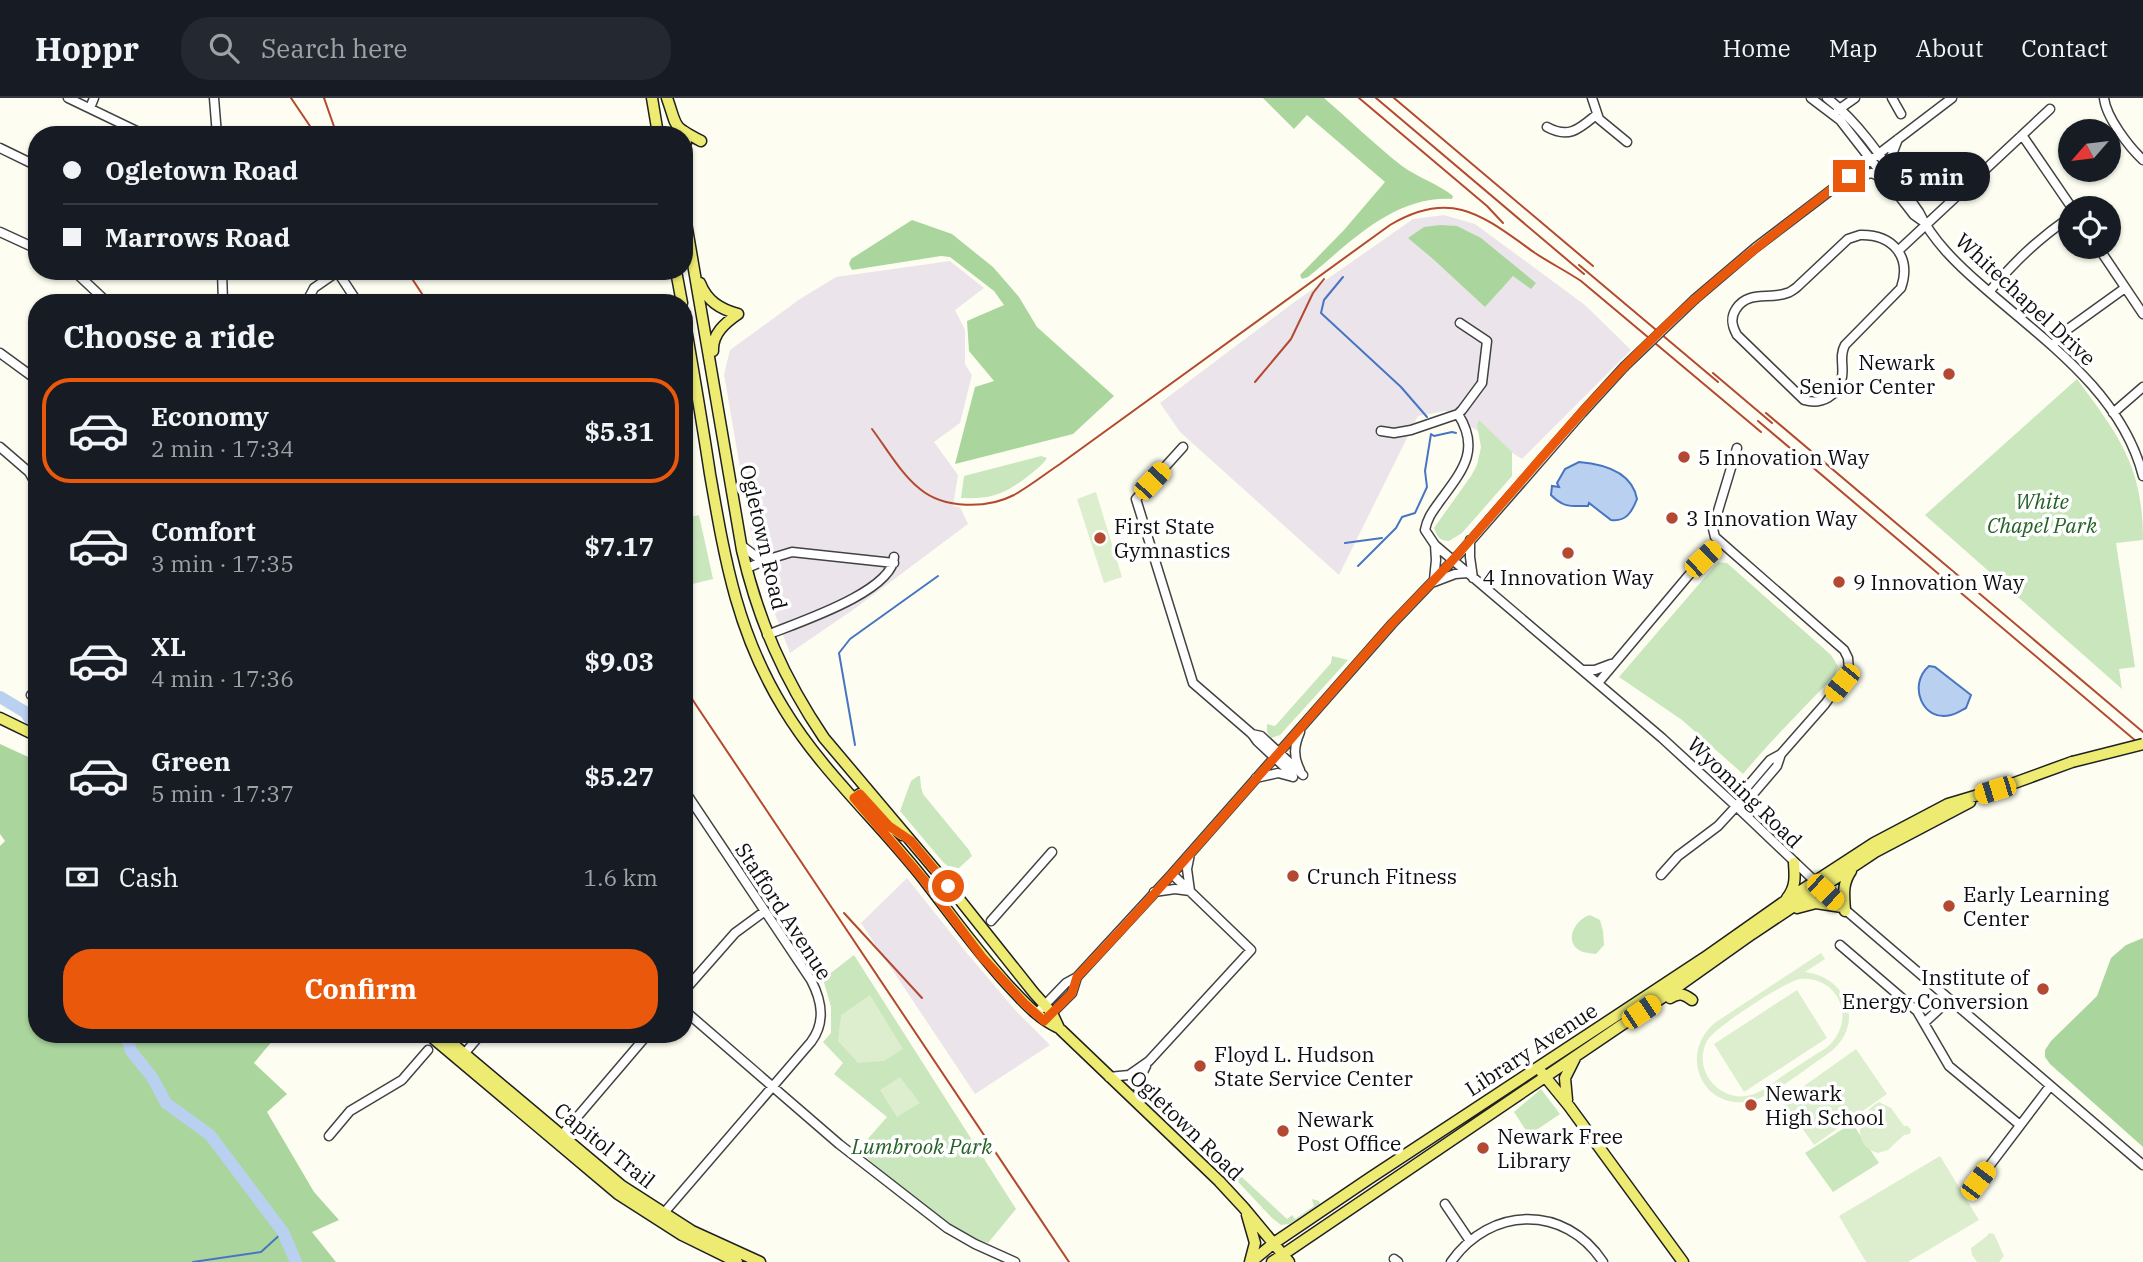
<!DOCTYPE html>
<meta charset="utf-8">
<style>
:root{--surface:#171b24;--page:#242831;--text:#f1f3f6;--muted:#9ea1a6;--line:#363941;--accent:#ea580c}
body{margin:0;font-family:"IBM Plex Serif",serif;background:var(--page);color:var(--text);height:100vh;display:flex;flex-direction:column;font-size:26px;white-space:nowrap}
*{box-sizing:border-box;margin:0}
p{font-size:23px;color:var(--muted)}
.icon{flex:none;width:38px;height:38px;fill:none;stroke:currentColor;stroke-width:2;stroke-linecap:round;stroke-linejoin:round}
.map{position:relative;flex:1;overflow:hidden}
.side{position:absolute;left:28px;top:196px;width:665px;height:749px;display:flex;flex-direction:column;background:var(--surface);border-radius:28px;box-shadow:0 2px 5px #0004}
.side>*{flex:none}
.top-card{position:absolute;left:28px;top:28px;width:665px;height:154px;border-radius:28px;box-shadow:0 2px 5px #0004;display:grid;align-content:center;height:154px;padding:0 35px;background:var(--surface)}
.needle{width:46px;rotate:242deg}
.tools{position:absolute;left:2058px;top:21px;display:grid;gap:14px}
.tools a{display:grid;place-items:center;width:63px;height:63px;border-radius:50%;background:var(--surface);box-shadow:0 2px 5px #0004;font-size:35px}
.end{position:absolute;width:32px;height:32px;margin:-16px;border:9px solid #ea580c;background:#fff;box-shadow:0 0 0 4px #fff}
.from{border-radius:50%}
.bubble{position:absolute;height:49px;border-radius:24px;background:var(--surface);box-shadow:0 2px 5px #0004;font-size:23px;font-weight:700;line-height:49px;text-align:center}
.car{position:absolute;width:21px;height:42px;margin:-21px -10px;border-radius:9px;box-shadow:0 0 5px 2px #0007;background:linear-gradient(#f5c518 24%,#345 0 40%,#f5c518 0 76%,#345 0 86%,#f5c518 0)}
.top-card b{display:flex;align-items:center;gap:24px;height:66px;font-size:26px}
.top-card b+b{border-top:2px solid var(--line)}
.top-card i{width:18px;height:18px;background:var(--text)}
ul{padding:0;list-style:none}
li{display:flex;align-items:center;gap:21px;height:105px;margin:0 14px 10px;padding:0 21px;border:4px solid transparent;border-radius:28px}
li div{flex:1}
li b{display:block;font-size:26px}
li em{font-style:normal;font-weight:700}
li.active{border-color:var(--accent)}
li>.icon{width:63px;height:63px;stroke-width:1.5}
h2{padding:0 35px;font-size:32px;line-height:84px}
.pay{display:flex;align-items:center;gap:18px;height:77px;padding:0 35px;font-size:26px}
.pay p{margin-inline-start:auto}
.button{display:flex;gap:14px;margin-top:auto;padding:14px 35px}
.button a{flex:1;height:80px;border-radius:28px;background:var(--accent);color:#fff;font-size:28px;font-weight:700;line-height:80px;text-align:center}
header{display:flex;align-items:center;gap:42px;box-sizing:border-box;height:98px;padding:0 35px;background:var(--surface);border-bottom:2px solid var(--line)}
header strong{font-size:33px}
nav{display:flex;gap:38px;margin-inline-start:auto;font-size:24px}
.search{width:490px;height:63px;background:var(--page);display:flex;align-items:center;gap:18px;box-sizing:border-box;padding:0 24px;border-radius:28px;color:var(--muted);font-size:26px}
.map>svg:first-child{display:block}
.industrial{fill:#ece4eb}
.green{fill:#c9e6bd}
.forest{fill:#aad69e}
.pitch{fill:#dceece;fill-rule:evenodd}
.water{fill:#bad0f1;stroke:#4775c2;stroke-width:2}
.lines{fill:none;stroke-linecap:round;stroke-linejoin:round}
.stream{stroke:#4775c2;stroke-width:2}
.river{stroke:#bad0f1;stroke-width:12}
.minor-casing{stroke:#424242;stroke-width:11}
.major-casing{stroke:#202020;stroke-width:13}
.minor{stroke:#fff;stroke-width:8}
.major{stroke:#edeb72;stroke-width:10}
.rail{stroke:#b44931;stroke-width:2}
.minor-bridge-casing{stroke:#424242;stroke-width:11;stroke-linecap:butt}
.major-bridge-casing{stroke:#202020;stroke-width:13;stroke-linecap:butt}
.minor-bridge{stroke:#fff;stroke-width:8}
.major-bridge{stroke:#edeb72;stroke-width:10}
.route{stroke:#ea580c;stroke-width:9}
.poi-dot{fill:#b44931;stroke:#fff;stroke-width:2.5}
.labels{text-anchor:middle;dominant-baseline:central;stroke-width:7;stroke-linejoin:round;paint-order:stroke}
.street-label{font-size:21px;fill:#0f0f0f;stroke:#fff}
.poi-label{font-size:21px;fill:#0f0f0f;stroke:#fff;text-anchor:start}
.park-label{font-size:21px;font-style:italic;fill:#246125;stroke:#fff}
</style>
<header>
<strong>Hoppr</strong>
<div class="search"><svg class="icon" aria-label="search" viewBox="0 0 24 24"><circle cx="10" cy="10" r="6"/><path d="M15 15l6 6"/></svg>Search here</div>
<nav><a>Home</a><a>Map</a><a>About</a><a>Contact</a></nav>
</header>
<div class="map">
<svg width="2143" height="1164" viewBox="0 0 2143 1164">
<rect width="100%" height="100%" fill="#fdfef1"/>
<!-- industrial -->
<path class="industrial" d="M 1444,117 L 1475,126 L 1585,207 L 1631,252 L 1522,361 L 1446,313 L 1418,318 L 1339,477 L 1180,334 L 1160,305 L 1293,205 L 1413,121 Z
M 950,163 L 984,190 L 955,212 L 965,232 L 965,266 L 972,277 L 960,325 L 934,344 L 958,377 L 953,408 L 960,409 L 968,426 L 857,509 L 790,555 L 765,490 L 753,446 L 724,276 L 730,252 L 800,201 L 836,179 Z
M 907,780 L 966,854 L 1016,913 L 1050,947 L 975,996 L 861,825 Z"/>
<!-- green -->
<path class="green" d="M 2077,281 C 2119,338 2143,368 2143,442 L 2116,445 L 2135,569 L 2119,571 L 2122,591 L 1925,417 Z
M 1479,322 L 1512,354 L 1512,378 L 1462,435 L 1449,443 C 1440,443 1437,439 1434,430 L 1471,378 L 1477,367 L 1481,349 L 1477,327 Z
M 1041,358 L 1047,360 C 1042,368 1034,373 1027,379 C 1003,397 991,401 961,400 L 964,378 Z
M 699,417 L 713,481 L 684,488 L 684,420 Z
M 1718,464 L 1727,465 L 1831,557 L 1838,568 L 1835,577 C 1804,610 1772,641 1743,676 L 1682,622 L 1619,579 Z
M 1332,558 L 1348,562 L 1280,637 L 1271,640 L 1267,634 L 1267,626 L 1274,628 L 1276,627 L 1331,565 Z
M 918,678 L 920,678 L 921,689 L 923,696 L 969,752 L 972,758 L 959,770 L 950,770 L 943,764 L 900,713 L 911,683 Z
M 1590,817 L 1600,822 L 1603,833 L 1604,847 L 1596,856 C 1590,855 1583,855 1579,852 C 1563,842 1577,820 1590,817 Z
M 854,857 L 1016,1111 L 988,1145 C 942,1134 894,1083 858,1052 L 887,1019 L 834,976 L 843,965 L 823,944 L 831,935 L 831,909 L 823,881 Z
M 1541,991 L 1560,1016 L 1529,1037 L 1514,1014 Z
M 1852,1025 L 1879,1065 L 1833,1094 L 1805,1055 Z
M 1236,1063 L 1232,1070 L 1287,1121 L 1292,1117 L 1295,1121 L 1314,1108 L 1312,1101 L 1319,1103 L 1320,1106 L 1289,1126 L 1281,1127 L 1272,1120 L 1227,1072 Z"/>
<!-- forest -->
<path class="forest" d="M 1263,0 L 1324,0 C 1350,22 1375,47 1402,68 C 1417,79 1440,87 1453,98 L 1452,101 C 1393,98 1350,145 1308,179 L 1302,181 L 1300,177 L 1344,132 L 1385,84 L 1307,17 L 1294,31 Z
M 912,122 L 952,136 L 993,169 L 1019,199 L 1037,229 L 1114,298 L 1073,336 L 955,366 L 975,289 L 994,283 L 969,253 L 967,223 L 1004,207 L 994,193 L 950,159 L 941,158 L 852,172 L 849,166 L 851,161 Z
M 1440,127 L 1457,128 L 1481,140 L 1536,185 L 1531,191 L 1513,178 L 1485,209 L 1433,161 L 1408,140 L 1424,129 Z
M 0,646 L 37,663 L 37,936 L 278,936 L 254,965 L 287,996 L 267,1014 L 314,1094 L 339,1122 L 312,1134 L 336,1164 L 0,1164 L 0,748 L 5,743 L 0,736 Z
M 2143,840 L 2143,1049 L 2050,966 L 2045,959 L 2045,952 L 2051,943 L 2097,898 L 2111,860 L 2126,847 Z"/>
<!-- pitch -->
<path class="pitch" d="M 1096,394 L 1122,479 L 1104,485 L 1077,401 Z
M 1821,855 L 1825,861 L 1805,874 C 1848,879 1866,927 1829,955 C 1811,967 1766,1003 1747,1004 C 1699,1009 1679,953 1716,924 ZM 1800,881 C 1840,878 1858,924 1826,950 C 1811,959 1796,969 1781,979 C 1773,985 1764,992 1754,996 C 1722,1008 1691,973 1707,943 C 1715,929 1784,884 1800,881 Z
M 1797,892 L 1827,940 L 1744,994 L 1714,946 Z
M 870,897 L 903,951 L 884,963 L 858,965 L 838,943 L 841,917 Z
M 1856,951 L 1887,996 L 1814,1047 L 1783,1003 Z
M 900,979 L 920,1005 L 897,1019 L 880,992 Z
M 1879,1004 L 1891,1010 L 1904,1028 L 1908,1028 L 1911,1032 L 1910,1036 L 1904,1037 L 1888,1052 L 1878,1055 C 1851,1049 1857,1015 1879,1004 Z
M 1940,1058 L 1979,1122 L 1908,1164 L 1866,1164 L 1839,1118 Z
M 1989,1135 L 1994,1136 L 2004,1158 L 1999,1164 L 1977,1164 L 1972,1157 L 1971,1150 L 1987,1138 Z"/>
<!-- water -->
<path class="water" d="M 1579,364 C 1603,366 1632,374 1637,401 C 1632,414 1626,424 1611,422 L 1589,405 L 1588,408 C 1570,408 1564,410 1551,397 L 1552,388 L 1559,389 L 1557,385 L 1565,371 Z
M 1929,568 L 1935,569 L 1971,597 L 1966,610 C 1962,612 1956,616 1951,617 C 1923,625 1907,587 1929,568 Z"/>
<g class="lines">
<!-- stream -->
<path class="stream" d="M 1343,179 L 1324,202 L 1321,215 L 1401,289 L 1427,319
M 1345,445 L 1382,440
M 1358,468 L 1396,430 L 1402,419 L 1415,415 L 1427,389 L 1425,373 L 1431,336 L 1434,338 L 1452,334 L 1456,335
M 855,647 L 839,555 L 850,541 L 938,478
M 193,1164 L 261,1154 L 283,1134"/>
<!-- river -->
<path class="river" d="M 0,599 L 25,614 L 37,632
M 126,936 L 131,953 L 152,979 L 166,1005 L 210,1037 L 283,1134 L 296,1164"/>
<defs>
<path id="minor" d="M 68,0 L 145,37
M 214,0 L 217,37
M 1592,0 L 1599,21 L 1627,44
M 1811,0 L 1840,22 L 1914,117 L 1921,122
M 1827,0 C 1865,29 1891,75 1919,114 C 1932,142 1957,166 1980,186 C 2042,241 2121,293 2143,378
M 1892,0 L 1901,16
M 2104,0 C 2106,19 2129,49 2143,62
M 90,10 L 94,0
M 1838,12 L 1855,0
M 1547,29 C 1569,41 1579,31 1596,17
M 2022,37 L 2072,110
M 0,50 L 37,68
M 1892,72 L 1891,59 L 1898,41
M 1848,80 L 1872,75 L 1885,82
M 0,134 L 37,151
M 1860,137 C 1892,136 1912,158 1901,190 L 1845,247 C 1839,258 1844,267 1842,279 C 1838,298 1822,307 1804,302 L 1737,237 C 1732,228 1730,220 1736,211 C 1748,192 1769,202 1787,195 C 1789,195 1796,190 1797,189 L 1848,141 Z
M 2098,149 L 2143,216
M 1899,152 L 2050,11
M 74,173 L 108,205
M 210,173 L 222,178
M 222,173 L 223,205
M 337,173 L 358,205
M 1989,194 C 2015,163 2037,142 2070,119
M 1695,201 L 1755,150 L 1952,0
M 306,205 L 314,190 L 337,174
M 2053,247 L 2068,231 L 2125,190
M 0,255 L 37,282
M 2113,315 L 2143,289
M 1458,316 C 1481,352 1462,373 1440,403 C 1433,413 1427,420 1425,432 L 1435,447 L 1662,640 L 1736,708 L 1842,809 L 2143,1067
M 1381,333 L 1394,335 L 1411,332 L 1458,316 L 1462,312 L 1482,285 L 1487,243 L 1460,225
M 0,349 L 29,374 L 37,388
M 1183,349 L 1136,401 L 1193,585 L 1252,636 L 1257,643 L 1291,675 L 1293,679
M 1737,350 L 1715,423 L 1713,431 L 1715,439 L 1844,552 L 1848,560 L 1849,573 L 1825,606 L 1781,656 L 1770,662 L 1747,689 L 1742,702
M 1470,442 L 1470,459 L 1473,480
M 741,447 L 758,460 L 769,461 L 747,470
M 769,461 L 792,454 L 894,465
M 1434,482 L 1436,462 L 1435,447
M 1434,484 L 1455,476 L 1468,475
M 767,537 C 796,525 893,494 894,459
M 1584,572 L 1595,572 L 1611,566
M 1598,585 L 1688,478 L 1720,444
M 31,597 L 37,601
M 1300,634 C 1294,648 1293,658 1300,672
M 1252,636 L 1261,638 L 1303,677
M 1256,680 L 1278,675 L 1293,679
M 1661,777 L 1678,758 L 1718,728 L 1742,702 L 1754,695 L 1777,668 L 1781,656
M 1154,794 L 1175,791 L 1190,793 L 1187,771 L 1190,756
M 991,823 L 1052,754
M 1840,847 L 1917,913 L 1949,968 L 2020,1027
M 684,893 L 735,835 L 765,813
M 684,912 L 839,1046 L 947,1130 L 975,1146 L 1015,1164
M 1036,916 L 1066,885 L 1077,879 L 1172,776 L 1392,526 L 1460,455 L 1582,315 L 1624,269
M 1049,918 L 1072,895 L 1077,879
M 1924,925 L 1949,902
M 464,956 L 481,936
M 1109,979 L 1129,977 L 1149,963 L 1251,852 L 1172,776
M 1140,1008 L 1138,984 L 1146,968
M 329,1038 L 350,1013 L 402,982 L 428,952
M 561,1038 L 648,936
M 1978,1083 L 2050,988
M 1445,1106 L 1470,1143
M 663,1116 L 811,944 C 826,924 822,903 811,882 L 684,692
M 1394,1161 L 1398,1164
M 1451,1164 C 1490,1108 1565,1106 1603,1164"/>
<path id="major" d="M 652,0 L 657,30 L 660,37
M 667,0 C 678,31 671,27 701,43
M 684,45 L 686,45
M 684,113 L 742,452 C 758,522 784,581 824,640 L 948,787 L 1034,895 L 1052,915 L 1059,930
M 676,173 L 682,205
M 700,185 C 707,203 720,211 738,216
M 684,219 C 693,271 702,323 710,376 C 725,462 737,535 784,611 C 822,674 880,725 925,783 C 952,818 977,853 1007,886 C 1023,903 1037,920 1059,930 L 1219,1083 L 1244,1110 L 1289,1164
M 713,253 C 712,236 725,225 738,216
M 0,620 L 37,638
M 854,700 L 860,696 L 889,728 L 902,737
M 1787,800 C 1796,789 1795,778 1794,765
M 1797,810 L 1816,805 L 1842,809
M 1845,813 C 1844,797 1842,786 1851,773
M 1670,900 C 1679,894 1684,896 1692,902
M 428,936 L 618,1096 L 682,1137 L 737,1164
M 441,936 L 622,1088 L 692,1133 L 760,1164
M 1542,975 L 1569,1008 L 1683,1164
M 1567,1002 L 1565,980 L 1575,960
M 1247,1117 L 1255,1145 L 1250,1164
M 1251,1164 L 1274,1145 L 1370,1080 L 1704,860 L 1785,803 L 1874,745 L 1948,706 L 1995,692 L 2072,664
M 1272,1164 L 1663,899 L 1752,836 L 1875,754 L 1970,704"/>
</defs>
<!-- minor casing -->
<use href="#minor" class="minor-casing"/>
<!-- major casing -->
<use href="#major" class="major-casing"/>
<!-- minor -->
<use href="#minor" class="minor"/>
<!-- major -->
<use href="#major" class="major"/>
<!-- rail -->
<path class="rail" d="M 291,0 L 316,37
M 324,0 L 337,37
M 1359,0 L 1487,108 L 1503,125
M 1376,0 L 1584,176
M 1394,0 L 1593,168
M 1579,167 L 1718,284
M 407,173 L 428,205
M 1713,275 L 1772,325
M 1255,284 L 1291,241 L 1313,195 L 1324,181
M 1766,315 L 2143,634
M 1758,323 L 2143,649
M 872,331 C 887,351 901,376 920,391 C 944,411 987,411 1014,397 C 1030,388 1045,376 1060,366 L 1390,127 C 1452,90 1483,118 1535,155 C 1550,165 1566,173 1581,183 L 1761,334
M 684,589 L 1069,1164
M 844,815 L 922,900"/>
<defs>
<path id="minor-bridge" d="M 1624,269 L 1695,201"/>
<path id="major-bridge" d="M 2072,664 L 2143,646"/>
</defs>
<!-- minor-bridge casing -->
<use href="#minor-bridge" class="minor-bridge-casing"/>
<!-- major-bridge casing -->
<use href="#major-bridge" class="major-bridge-casing"/>
<!-- minor-bridge -->
<use href="#minor-bridge" class="minor-bridge"/>
<!-- major-bridge -->
<use href="#major-bridge" class="major-bridge"/>
</g>
<g class="lines">
<!-- route -->
<path class="route" d="M 948,788 L 911,743 L 889,728 L 860,696 L 854,700 L 924,782 L 982,859 L 1024,905 L 1044,923 L 1072,895 L 1077,879 C 1185,766 1286,645 1390,528 C 1413,503 1437,480 1459,455 C 1528,376 1594,295 1671,223 C 1727,171 1788,125 1849,78"/>
</g>
<!-- markers -->
<g class="poi-dot">
<circle cx="1949" cy="276" r="7"/>
<circle cx="1684" cy="359" r="7"/>
<circle cx="1672" cy="420" r="7"/>
<circle cx="1100" cy="440" r="7"/>
<circle cx="1568" cy="455" r="7"/>
<circle cx="1839" cy="484" r="7"/>
<circle cx="1293" cy="778" r="7"/>
<circle cx="1949" cy="808" r="7"/>
<circle cx="2043" cy="891" r="7"/>
<circle cx="1200" cy="968" r="7"/>
<circle cx="1751" cy="1007" r="7"/>
<circle cx="1283" cy="1033" r="7"/>
<circle cx="1483" cy="1050" r="7"/>
</g>
<g class="labels">
<!-- street labels -->
<g class="street-label">
<text transform="translate(2026 201) rotate(43)">Whitechapel Drive</text>
<text transform="translate(764 439) rotate(77)">Ogletown Road</text>
<text transform="translate(1745 694) rotate(44)">Wyoming Road</text>
<text transform="translate(784 813) rotate(57)">Stafford Avenue</text>
<text transform="translate(1531 951) rotate(-33)">Library Avenue</text>
<text transform="translate(1187 1027) rotate(44)">Ogletown Road</text>
<text transform="translate(605 1047) rotate(39)">Capitol Trail</text>
</g>
<!-- poi labels -->
<g class="poi-label">
<text x="1935" y="264" text-anchor="end">Newark<tspan x="1935" dy="24">Senior Center</tspan></text>
<text x="1698" y="359">5 Innovation Way</text>
<text x="1686" y="420">3 Innovation Way</text>
<text x="1114" y="428">First State<tspan x="1114" dy="24">Gymnastics</tspan></text>
<text x="1568" y="479" text-anchor="middle">4 Innovation Way</text>
<text x="1853" y="484">9 Innovation Way</text>
<text x="1307" y="778">Crunch Fitness</text>
<text x="1963" y="796">Early Learning<tspan x="1963" dy="24">Center</tspan></text>
<text x="2029" y="879" text-anchor="end">Institute of<tspan x="2029" dy="24">Energy Conversion</tspan></text>
<text x="1214" y="956">Floyd L. Hudson<tspan x="1214" dy="24">State Service Center</tspan></text>
<text x="1765" y="995">Newark<tspan x="1765" dy="24">High School</tspan></text>
<text x="1297" y="1021">Newark<tspan x="1297" dy="24">Post Office</tspan></text>
<text x="1497" y="1038">Newark Free<tspan x="1497" dy="24">Library</tspan></text>
</g>
<!-- park labels -->
<g class="park-label">
<text x="2042" y="403">White<tspan x="2042" dy="24">Chapel Park</tspan></text>
<text x="922" y="1048">Lumbrook Park</text>
</g>
</g>
</svg>
<div class="tools">
<a><svg class="needle" viewBox="-14 -14 28 28"><path d="M0-13l5 13h-10z" fill="#e53935"/><path d="M0 13l5-13h-10z" fill="#9ea1a6"/></svg></a>
<a><svg class="icon" aria-label="locate" viewBox="0 0 24 24"><circle cx="12" cy="12" r="6"/><path d="M12 2v4M12 18v4M2 12h4M18 12h4"/></svg></a>
</div>
<i class="end from" style="left:948px;top:788px"></i>
<i class="end" style="left:1849px;top:78px"></i>
<div class="bubble" style="left:1874px;top:54px;width:116px">5 min</div>
<i class="car" style="left:1152px;top:383px;rotate:43deg"></i>
<i class="car" style="left:1703px;top:461px;rotate:46deg"></i>
<i class="car" style="left:1842px;top:585px;rotate:219deg"></i>
<i class="car" style="left:1995px;top:692px;rotate:253deg"></i>
<i class="car" style="left:1825px;top:794px;rotate:133deg"></i>
<i class="car" style="left:1641px;top:914px;rotate:56deg"></i>
<i class="car" style="left:1978px;top:1083px;rotate:37deg"></i>
<div class="top-card">
<b><i class="from"></i>Ogletown Road</b>
<b><i></i>Marrows Road</b>
</div>
<section class="side">
<h2>Choose a ride</h2>
<ul>
<li class="active"><svg class="icon" aria-label="car" viewBox="0 0 24 24"><path d="M5 17H2v-5l4-1 3-4h7l3 4 3 1v5h-3M9 17h6M6 11h13"/><circle cx="7" cy="17" r="2"/><circle cx="17" cy="17" r="2"/></svg><div><b>Economy</b><p>2 min · 17:34</p></div><em>$5.31</em></li>
<li><svg class="icon" aria-label="car" viewBox="0 0 24 24"><path d="M5 17H2v-5l4-1 3-4h7l3 4 3 1v5h-3M9 17h6M6 11h13"/><circle cx="7" cy="17" r="2"/><circle cx="17" cy="17" r="2"/></svg><div><b>Comfort</b><p>3 min · 17:35</p></div><em>$7.17</em></li>
<li><svg class="icon" aria-label="car" viewBox="0 0 24 24"><path d="M5 17H2v-5l4-1 3-4h7l3 4 3 1v5h-3M9 17h6M6 11h13"/><circle cx="7" cy="17" r="2"/><circle cx="17" cy="17" r="2"/></svg><div><b>XL</b><p>4 min · 17:36</p></div><em>$9.03</em></li>
<li><svg class="icon" aria-label="car" viewBox="0 0 24 24"><path d="M5 17H2v-5l4-1 3-4h7l3 4 3 1v5h-3M9 17h6M6 11h13"/><circle cx="7" cy="17" r="2"/><circle cx="17" cy="17" r="2"/></svg><div><b>Green</b><p>5 min · 17:37</p></div><em>$5.27</em></li>
</ul>
<div class="pay"><svg class="icon" aria-label="cash" viewBox="0 0 24 24"><path d="M3 7h18v10H3z"/><circle cx="12" cy="12" r="2"/></svg>Cash<p>1.6 km</p></div>
<div class="button"><a>Confirm</a></div>
</section>
</div>
